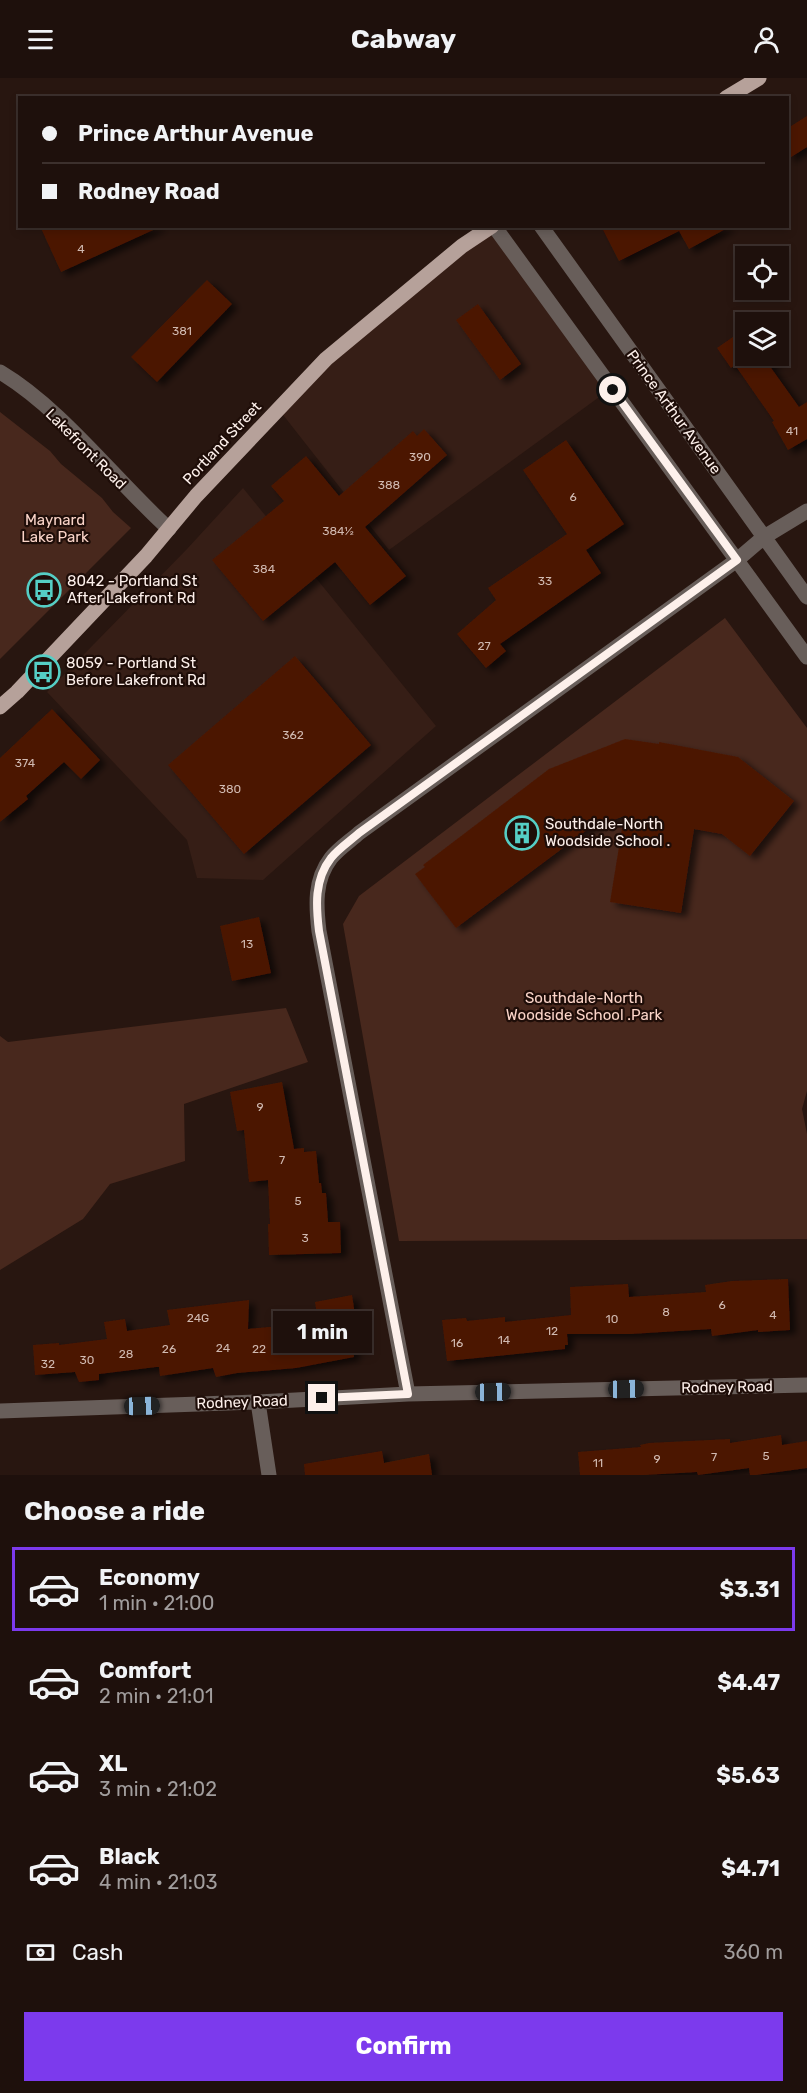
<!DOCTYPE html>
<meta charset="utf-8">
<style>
:root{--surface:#1e100c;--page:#261915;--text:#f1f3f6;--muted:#a19d9d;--line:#3c302d;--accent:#7c3aed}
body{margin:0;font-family:Rubik,sans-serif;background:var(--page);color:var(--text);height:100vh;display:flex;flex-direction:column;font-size:22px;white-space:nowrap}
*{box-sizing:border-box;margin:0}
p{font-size:20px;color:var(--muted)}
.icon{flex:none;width:33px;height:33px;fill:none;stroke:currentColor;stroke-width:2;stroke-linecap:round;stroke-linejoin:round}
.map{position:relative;height:1397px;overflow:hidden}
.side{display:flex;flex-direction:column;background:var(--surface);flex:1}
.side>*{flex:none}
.hud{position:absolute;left:18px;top:18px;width:771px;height:132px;border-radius:0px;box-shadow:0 3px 9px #0003,0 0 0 2px var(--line);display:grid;align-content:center;height:132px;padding:0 24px;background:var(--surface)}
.tools{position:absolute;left:735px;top:168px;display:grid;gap:12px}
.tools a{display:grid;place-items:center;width:54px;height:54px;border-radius:0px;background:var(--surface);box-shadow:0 3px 9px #0003,0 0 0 2px var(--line);font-size:30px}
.end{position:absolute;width:27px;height:27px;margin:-14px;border:8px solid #fdf0eb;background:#111;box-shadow:0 0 0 3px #111}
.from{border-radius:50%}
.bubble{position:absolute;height:42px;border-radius:0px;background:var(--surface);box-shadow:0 3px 9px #0003,0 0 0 2px var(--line);font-size:20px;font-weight:700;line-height:42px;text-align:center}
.car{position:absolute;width:18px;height:36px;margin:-18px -9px;border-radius:8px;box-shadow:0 0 4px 2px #0007;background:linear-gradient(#222 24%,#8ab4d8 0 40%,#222 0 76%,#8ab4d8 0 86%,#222 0)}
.hud b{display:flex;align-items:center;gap:21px;height:57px;font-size:22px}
.hud b+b{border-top:2px solid var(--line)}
.hud i{width:15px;height:15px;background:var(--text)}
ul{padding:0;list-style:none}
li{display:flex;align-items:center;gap:18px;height:84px;margin:0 12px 9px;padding:0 12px;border:3px solid transparent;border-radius:0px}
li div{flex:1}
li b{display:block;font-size:22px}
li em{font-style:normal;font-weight:700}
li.selected{border-color:var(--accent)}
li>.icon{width:54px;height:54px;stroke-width:1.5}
h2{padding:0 24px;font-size:27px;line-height:72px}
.pay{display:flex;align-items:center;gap:15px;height:66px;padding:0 24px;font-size:22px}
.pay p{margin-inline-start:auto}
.cta{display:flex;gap:12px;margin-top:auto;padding:12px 24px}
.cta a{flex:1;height:69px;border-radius:0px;background:var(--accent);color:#fff;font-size:24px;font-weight:700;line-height:69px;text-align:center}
header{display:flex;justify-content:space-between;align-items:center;height:78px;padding:0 24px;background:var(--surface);font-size:27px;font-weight:700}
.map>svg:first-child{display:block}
.built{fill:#361e16}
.green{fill:#48281d}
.building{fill:#4c1704;filter:url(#shadow)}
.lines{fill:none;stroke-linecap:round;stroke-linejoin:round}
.minor{stroke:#685e5a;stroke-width:15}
.major{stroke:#b6a19a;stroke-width:15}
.route{stroke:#fdf0eb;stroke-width:8}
.labels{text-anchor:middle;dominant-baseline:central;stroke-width:4.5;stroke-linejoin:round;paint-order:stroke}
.number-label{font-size:12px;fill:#d1bab1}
.street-label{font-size:15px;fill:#fdf0eb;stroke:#1e0d08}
.park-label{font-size:15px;fill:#fad4c8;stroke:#1e0d08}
.poi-label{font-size:15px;fill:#fdf0eb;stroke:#1e0d08;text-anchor:start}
</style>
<header><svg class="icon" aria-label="menu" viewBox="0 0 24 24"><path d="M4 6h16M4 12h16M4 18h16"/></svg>Cabway<svg class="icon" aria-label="person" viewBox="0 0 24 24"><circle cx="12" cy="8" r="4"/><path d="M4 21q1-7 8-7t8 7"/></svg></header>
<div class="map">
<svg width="807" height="1397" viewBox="0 0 807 1397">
<defs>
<filter id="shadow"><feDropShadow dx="6" dy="4" stdDeviation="3" flood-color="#0009"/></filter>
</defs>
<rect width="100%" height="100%" fill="#281610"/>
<!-- built -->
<path class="built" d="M 492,149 L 613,309 L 389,472 L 280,333 L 331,278 Z
M 243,410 L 436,648 L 263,802 L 197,800 L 187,762 L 47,614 L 187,471 Z"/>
<!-- green -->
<path class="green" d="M 0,334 L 50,373 L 61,386 L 102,420 L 113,434 L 131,450 L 0,581 Z
M 725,540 L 807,650 L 807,1013 L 802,1031 L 807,1056 L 807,1161 L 399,1163 L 343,846 L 359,818 Z
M 286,930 L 308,984 L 184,1026 L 185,1083 L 110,1106 L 83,1141 L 0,1192 L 0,958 L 8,964 Z"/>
<!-- building -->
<path class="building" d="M 807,38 L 807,69 L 788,81 L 788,50 Z
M 40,148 L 162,148 L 61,194 Z
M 601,148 L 731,148 L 689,171 L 679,153 L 619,183 Z
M 207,202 L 232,226 L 157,304 L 131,279 Z
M 478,226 L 521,286 L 500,302 L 456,242 Z
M 746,250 L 746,278 L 778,278 L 778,276 L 780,278 L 769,287 L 799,329 L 807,324 L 807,361 L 788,372 L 772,344 L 774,343 L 735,287 L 731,290 L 717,270 Z
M 424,351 L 447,377 L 365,449 L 406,498 L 370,527 L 335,484 L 263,543 L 212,482 L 284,423 L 271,408 L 306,378 L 339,418 L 413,353 L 417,358 Z
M 566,362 L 624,446 L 586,472 L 601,495 L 500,566 L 506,573 L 486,590 L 457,556 L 496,522 L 488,510 L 567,456 L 523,392 Z
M 295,578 L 371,667 L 244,776 L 168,687 Z
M 52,631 L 100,682 L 81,701 L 64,684 L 26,718 L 28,721 L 0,744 L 0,680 Z
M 625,661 L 659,666 L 659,664 L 738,679 L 794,723 L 750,778 L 722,756 L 694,751 L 681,835 L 610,824 L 624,738 L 587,752 L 456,850 L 415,796 L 425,789 L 423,787 L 549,691 Z
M 259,839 L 271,895 L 232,903 L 220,848 Z
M 282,1004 L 294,1071 L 304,1070 L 304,1074 L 316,1073 L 319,1105 L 321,1105 L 322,1115 L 326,1115 L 328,1144 L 340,1144 L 341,1175 L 269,1177 L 268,1146 L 270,1146 L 268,1102 L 249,1104 L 244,1052 L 237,1053 L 230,1014 Z
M 788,1201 L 790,1252 L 758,1254 L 758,1252 L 712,1258 L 711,1251 L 630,1256 L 567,1256 L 568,1267 L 565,1267 L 565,1271 L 447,1283 L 442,1242 L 466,1240 L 467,1243 L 505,1239 L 505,1244 L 571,1237 L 570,1209 L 628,1206 L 629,1219 L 706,1214 L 705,1207 L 732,1203 Z
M 352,1217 L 358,1257 L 352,1258 L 354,1279 L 296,1290 L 237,1295 L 216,1299 L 213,1290 L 160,1298 L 159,1289 L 156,1289 L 99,1296 L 99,1302 L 79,1304 L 75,1294 L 35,1297 L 33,1267 L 59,1265 L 59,1267 L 107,1261 L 104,1244 L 125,1241 L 127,1253 L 170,1247 L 167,1232 L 249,1222 L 248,1251 L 290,1247 L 290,1241 L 317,1237 L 315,1224 Z
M 781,1357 L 782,1367 L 807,1363 L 807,1390 L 756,1397 L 750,1397 L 749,1390 L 698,1397 L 697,1394 L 644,1397 L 580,1397 L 578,1374 L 641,1369 L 640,1367 L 649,1365 L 730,1361 L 730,1365 Z
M 382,1373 L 384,1385 L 429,1376 L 432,1397 L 305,1397 L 304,1386 Z"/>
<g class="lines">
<!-- minor -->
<path class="minor" d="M 494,148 L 807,579
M 541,148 L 807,519
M 0,294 C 62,331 115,402 169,451
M 408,1316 L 319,853 C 316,828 314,802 331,780 C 338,771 350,763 359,755 L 737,482 L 764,459 L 807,433
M 258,1324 L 269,1397
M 0,1333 L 258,1324 L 408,1316 L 807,1307"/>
<!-- major -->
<path class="major" d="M 726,20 L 759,0
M 0,629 L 17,614 L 146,478 L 196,418 L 326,281 L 462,168 L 492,148"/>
</g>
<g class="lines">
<!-- route -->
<path class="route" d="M 322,1320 L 408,1316 L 319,853 C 316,828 314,802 331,780 C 338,771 350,763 359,755 L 737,482 L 613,312"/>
</g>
<!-- icons -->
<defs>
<symbol id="bus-ring" viewBox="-11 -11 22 22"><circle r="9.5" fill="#1e0d08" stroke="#55cec5" stroke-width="1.5"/><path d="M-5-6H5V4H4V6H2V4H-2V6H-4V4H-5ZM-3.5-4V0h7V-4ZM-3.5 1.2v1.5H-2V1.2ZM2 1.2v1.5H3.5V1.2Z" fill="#55cec5"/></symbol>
<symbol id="building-ring" viewBox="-11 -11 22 22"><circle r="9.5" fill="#1e0d08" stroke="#55cec5" stroke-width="1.5"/><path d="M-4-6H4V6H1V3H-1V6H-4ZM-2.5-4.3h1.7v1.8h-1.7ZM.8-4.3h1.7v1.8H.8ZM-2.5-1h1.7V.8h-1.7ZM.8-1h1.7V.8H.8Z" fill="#55cec5"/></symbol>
</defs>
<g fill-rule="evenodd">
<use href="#bus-ring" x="25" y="493" width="38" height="38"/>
<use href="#bus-ring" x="24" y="575" width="38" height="38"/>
<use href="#building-ring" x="503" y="736" width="38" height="38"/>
</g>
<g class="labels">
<!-- number labels -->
<g class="number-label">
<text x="81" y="171">4</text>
<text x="182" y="253">381</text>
<text x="792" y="353">41</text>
<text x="420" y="379">390</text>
<text x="389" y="407">388</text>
<text x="573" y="419">6</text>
<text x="338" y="453">384½</text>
<text x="264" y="491">384</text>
<text x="545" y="503">33</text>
<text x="484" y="568">27</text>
<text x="293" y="657">362</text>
<text x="25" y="685">374</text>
<text x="230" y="711">380</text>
<text x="247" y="866">13</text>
<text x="260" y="1029">9</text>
<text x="282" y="1082">7</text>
<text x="298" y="1123">5</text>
<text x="305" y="1160">3</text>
<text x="722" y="1227">6</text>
<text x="666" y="1234">8</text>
<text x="773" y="1237">4</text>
<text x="198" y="1240">24G</text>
<text x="612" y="1241">10</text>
<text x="552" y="1253">12</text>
<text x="504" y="1262">14</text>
<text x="457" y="1265">16</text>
<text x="223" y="1270">24</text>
<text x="169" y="1271">26</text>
<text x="259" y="1271">22</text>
<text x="126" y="1276">28</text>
<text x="87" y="1282">30</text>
<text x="48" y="1286">32</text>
<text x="766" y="1378">5</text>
<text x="714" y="1379">7</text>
<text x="657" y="1381">9</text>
<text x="598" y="1385">11</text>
</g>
<!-- street labels -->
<g class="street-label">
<text transform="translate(674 334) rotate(54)">Prince Arthur Avenue</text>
<text transform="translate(222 365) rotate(-47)">Portland Street</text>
<text transform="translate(86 371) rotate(45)">Lakefront Road</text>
<text transform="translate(727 1309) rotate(-1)">Rodney Road</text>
<text transform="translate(242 1324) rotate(-2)">Rodney Road</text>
</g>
<!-- park labels -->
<g class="park-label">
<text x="55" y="442">Maynard<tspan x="55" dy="17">Lake Park</tspan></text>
<text x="584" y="920">Southdale-North<tspan x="584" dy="17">Woodside School .Park</tspan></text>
</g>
<!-- poi labels -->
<g class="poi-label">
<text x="67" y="503">8042 - Portland St<tspan x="67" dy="17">After Lakefront Rd</tspan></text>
<text x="66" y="585">8059 - Portland St<tspan x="66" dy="17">Before Lakefront Rd</tspan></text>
<text x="545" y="746">Southdale-North<tspan x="545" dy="17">Woodside School .</tspan></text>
</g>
</g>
</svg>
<div class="tools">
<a><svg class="icon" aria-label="locate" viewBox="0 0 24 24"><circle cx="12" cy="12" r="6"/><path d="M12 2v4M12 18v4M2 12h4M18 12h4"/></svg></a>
<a><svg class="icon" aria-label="layers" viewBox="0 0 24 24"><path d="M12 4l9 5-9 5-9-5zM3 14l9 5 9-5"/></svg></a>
</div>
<i class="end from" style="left:613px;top:312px"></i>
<i class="end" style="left:322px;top:1320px"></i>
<div class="bubble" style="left:273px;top:1233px;width:99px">1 min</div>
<i class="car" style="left:626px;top:1311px;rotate:89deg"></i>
<i class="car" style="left:493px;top:1314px;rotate:89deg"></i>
<i class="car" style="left:142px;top:1328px;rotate:88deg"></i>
<div class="hud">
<b><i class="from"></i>Prince Arthur Avenue</b>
<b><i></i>Rodney Road</b>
</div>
</div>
<section class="side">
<h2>Choose a ride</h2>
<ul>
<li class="selected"><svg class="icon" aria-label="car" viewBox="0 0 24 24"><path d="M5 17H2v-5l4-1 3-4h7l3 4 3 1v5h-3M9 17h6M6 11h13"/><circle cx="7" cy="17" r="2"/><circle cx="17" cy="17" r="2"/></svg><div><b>Economy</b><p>1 min · 21:00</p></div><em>$3.31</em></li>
<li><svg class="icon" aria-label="car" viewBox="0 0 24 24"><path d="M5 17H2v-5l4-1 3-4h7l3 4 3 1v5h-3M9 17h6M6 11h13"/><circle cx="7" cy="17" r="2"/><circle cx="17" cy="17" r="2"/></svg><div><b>Comfort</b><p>2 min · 21:01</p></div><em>$4.47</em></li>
<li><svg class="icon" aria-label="car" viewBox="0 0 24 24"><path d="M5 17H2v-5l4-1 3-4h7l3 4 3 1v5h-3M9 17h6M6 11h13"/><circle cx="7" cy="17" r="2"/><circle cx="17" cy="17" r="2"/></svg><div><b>XL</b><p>3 min · 21:02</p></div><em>$5.63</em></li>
<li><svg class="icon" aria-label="car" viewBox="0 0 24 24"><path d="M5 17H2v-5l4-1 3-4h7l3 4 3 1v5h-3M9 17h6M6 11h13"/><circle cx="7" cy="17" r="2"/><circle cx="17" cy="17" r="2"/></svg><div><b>Black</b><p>4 min · 21:03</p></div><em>$4.71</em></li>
</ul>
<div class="pay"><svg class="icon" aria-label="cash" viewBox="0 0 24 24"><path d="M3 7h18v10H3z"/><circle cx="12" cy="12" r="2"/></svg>Cash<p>360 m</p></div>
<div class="cta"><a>Confirm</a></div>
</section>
